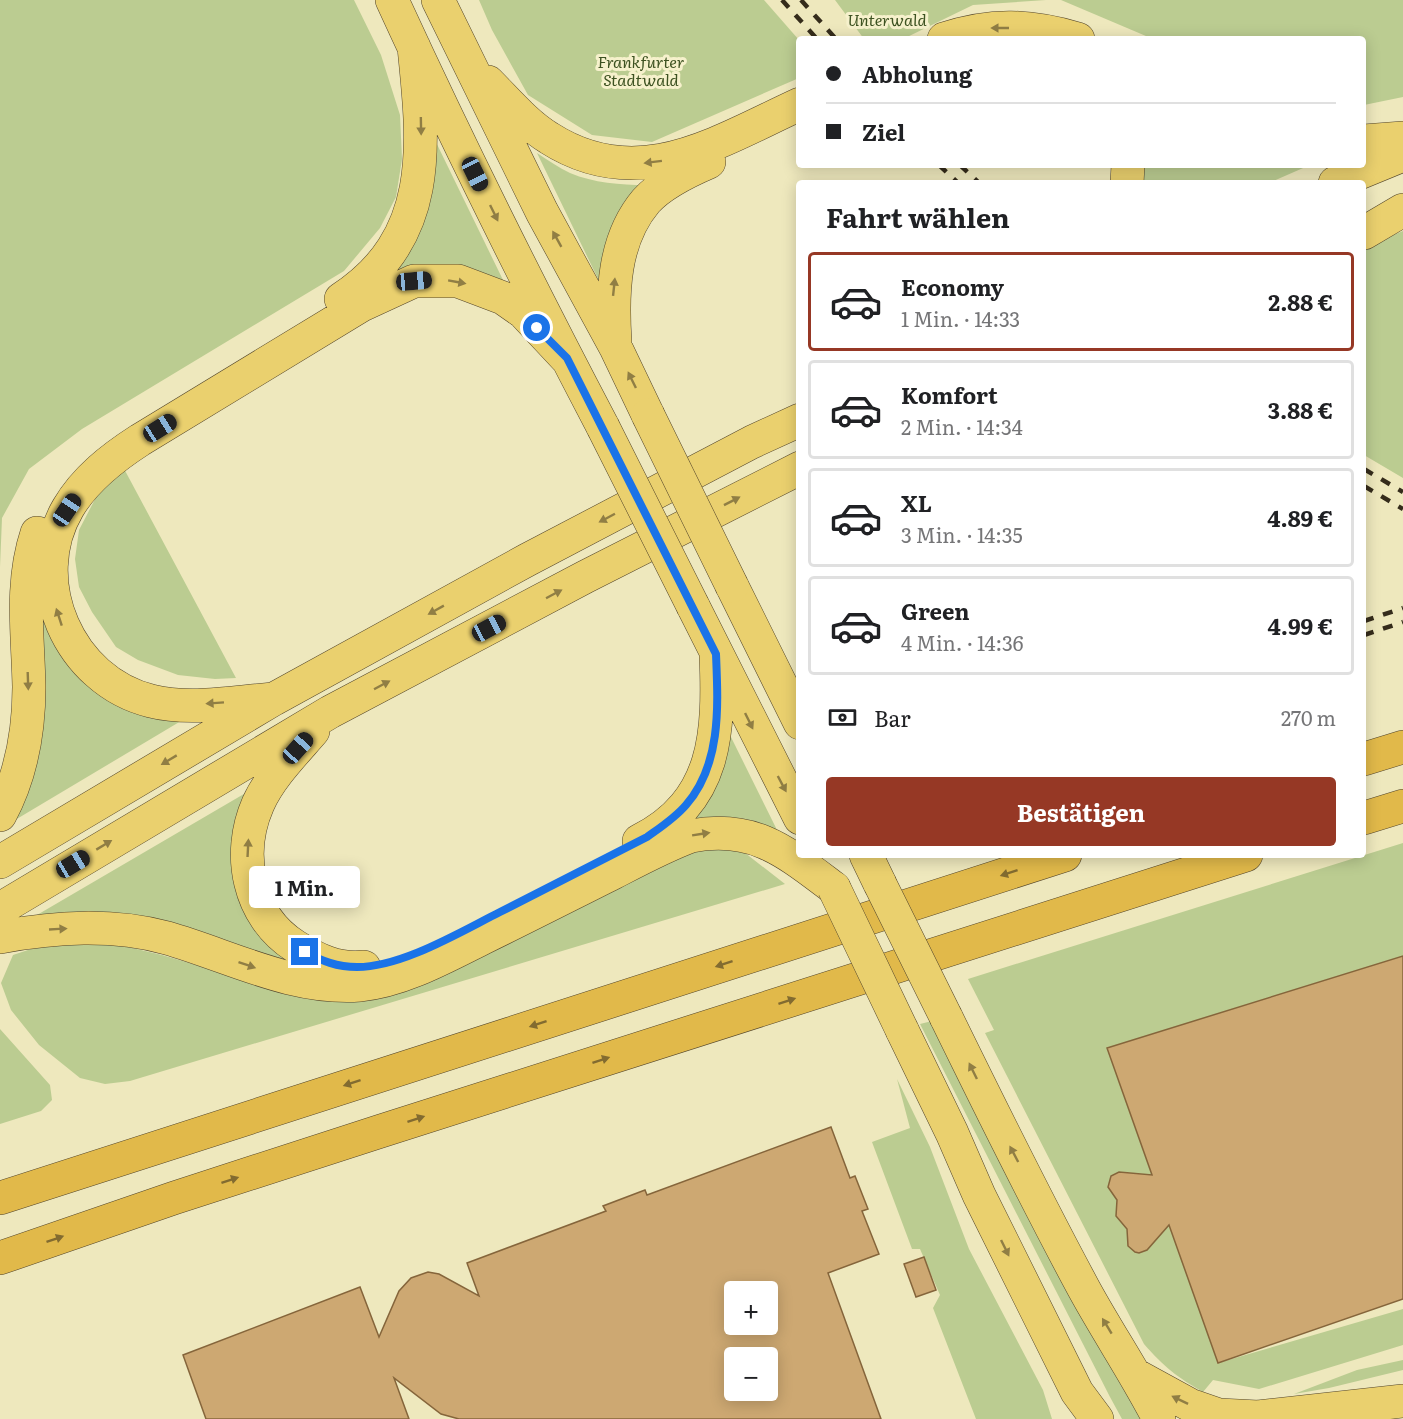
<!DOCTYPE html>
<html lang="de">
<meta charset="utf-8">
<style>
:root{--surface:#fff;--page:#f6f6f6;--text:#202124;--muted:#757577;--line:#e0e0e0;--accent:#963825}
body{margin:0;font-family:Literata,serif;background:var(--page);color:var(--text);height:100vh;display:flex;flex-direction:column;font-size:22px;white-space:nowrap}
*{box-sizing:border-box;margin:0}
p{font-size:20px;color:var(--muted)}
.icon{flex:none;width:33px;height:33px;fill:none;stroke:currentColor;stroke-width:2;stroke-linecap:round;stroke-linejoin:round}
.map{position:relative;flex:1;overflow:hidden}
.drawer{position:absolute;left:796px;top:180px;width:570px;height:678px;display:flex;flex-direction:column;background:var(--surface);border-radius:6px;box-shadow:0 3px 15px #0003}
.drawer>*{flex:none}
.guide{position:absolute;left:796px;top:36px;width:570px;height:132px;border-radius:6px;box-shadow:0 3px 15px #0003;display:grid;align-content:center;height:132px;padding:0 30px;background:var(--surface)}
.controls{position:absolute;left:724px;top:1281px;display:grid;gap:12px}
.controls a{display:grid;place-items:center;width:54px;height:54px;border-radius:6px;background:var(--surface);box-shadow:0 3px 15px #0003;font-size:30px}
.end{position:absolute;width:27px;height:27px;margin:-14px;border:8px solid #1a73e8;background:#fff;box-shadow:0 0 0 3px #fff}
.from{border-radius:50%}
.bubble{position:absolute;height:42px;border-radius:6px;background:var(--surface);box-shadow:0 3px 15px #0003;font-size:20px;font-weight:700;line-height:42px;text-align:center}
.car{position:absolute;width:18px;height:36px;margin:-18px -9px;border-radius:8px;box-shadow:0 0 4px 2px #0007;background:linear-gradient(#222 24%,#8ab4d8 0 40%,#222 0 76%,#8ab4d8 0 86%,#222 0)}
.guide b{display:flex;align-items:center;gap:21px;height:57px;font-size:22px}
.guide b+b{border-top:2px solid var(--line)}
.guide i{width:15px;height:15px;background:var(--text)}
ul{padding:0;list-style:none}
li{display:flex;align-items:center;gap:18px;height:99px;margin:0 12px 9px;padding:0 18px;border:3px solid var(--line);border-radius:6px}
li div{flex:1}
li b{display:block;font-size:22px}
li em{font-style:normal;font-weight:700}
li.current{border-color:var(--accent)}
li>.icon{width:54px;height:54px;stroke-width:1.5}
h2{padding:0 30px;font-size:27px;line-height:72px}
.pay{display:flex;align-items:center;gap:15px;height:66px;padding:0 30px;font-size:22px}
.pay p{margin-inline-start:auto}
.primary-button{display:flex;gap:12px;margin-top:auto;padding:12px 30px}
.primary-button a{flex:1;height:69px;border-radius:6px;background:var(--accent);color:#fff;font-size:24px;font-weight:700;line-height:69px;text-align:center}
.map>svg:first-child{display:block}
.green{fill:#bbcc91}
.building{fill:#cda872;stroke:#85653b;stroke-width:1.5;fill-rule:evenodd}
.lines{fill:none;stroke-linecap:round;stroke-linejoin:round}
.trunk-casing{stroke:#53452b;stroke-width:34}
.motorway-casing{stroke:#53452b;stroke-width:34}
.trunk{stroke:#ead06e;stroke-width:33}
.motorway{stroke:#e1b94a;stroke-width:33}
.rail{stroke:#352c1b;stroke-width:4.5;stroke-dasharray:10 10;stroke-linecap:butt}
.trunk-bridge-casing{stroke:#53452b;stroke-width:34;stroke-linecap:butt}
.trunk-bridge{stroke:#ead06e;stroke-width:33}
.oneway{fill:#907e44}
.oneway2{fill:#826b30}
.route{stroke:#1a73e8;stroke-width:8}
.labels{text-anchor:middle;dominant-baseline:central;stroke-width:6;stroke-linejoin:round;paint-order:stroke}
.park-label{font-size:16px;font-style:italic;fill:#3d5221;stroke:#f6f1cc}
</style>
<div class="map">
<svg width="1403" height="1419" viewBox="0 0 1403 1419">
<rect width="100%" height="100%" fill="#eee8bd"/>
<!-- green -->
<path class="green" d="M 0,0 L 354,0 L 381,55 L 400,115 L 402,159 L 396,197 L 380,228 L 344,271 L 82,429 L 29,469 L 2,518 L 0,567 Z
M 479,0 L 764,0 L 799,40 L 799,78 L 652,142 L 592,135 L 528,95 L 492,30 Z
M 835,0 L 1046,0 L 973,5 L 903,39 L 864,39 Z
M 1061,0 L 1403,0 L 1403,97 L 1364,105 L 1364,39 L 1153,39 Z
M 432,134 L 503,280 L 391,276 Z
M 537,153 C 548,160 559,168 570,173 C 594,183 620,185 646,185 L 601,285 Z
M 1138,165 L 1310,165 L 1269,183 L 1137,183 Z
M 1403,231 L 1403,478 L 1364,455 L 1364,247 Z
M 122,465 L 236,678 L 215,679 L 178,675 L 138,660 L 116,647 L 92,612 L 79,587 L 75,559 L 79,530 L 105,480 Z
M 36,600 L 51,633 L 186,718 L 5,826 Z
M 726,727 L 780,836 L 671,833 Z
M 249,791 L 234,861 L 317,971 L 25,922 Z
M 1403,843 L 1403,956 L 1107,1048 L 1218,1363 L 1403,1309 L 1403,1345 L 1259,1389 L 1213,1380 L 1203,1392 C 1177,1377 1164,1367 1144,1344 L 985,1033 L 994,1030 L 968,979 Z
M 703,846 L 740,849 L 785,884 L 130,1081 L 105,1084 L 80,1078 L 39,1045 L 11,1010 L 1,983 L 13,955 L 46,944 L 107,942 L 162,955 L 302,996 Z
M 932,1021 L 1143,1419 L 1122,1419 L 1110,1397 L 920,1024 Z
M 0,1029 L 50,1085 L 52,1100 L 41,1111 L 0,1124 Z
M 897,1079 L 930,1147 L 969,1249 L 1043,1390 L 1052,1419 L 976,1419 L 933,1308 L 940,1295 L 920,1249 L 912,1249 L 872,1142 L 910,1128 Z
M 1403,1360 L 1403,1370 L 1329,1388 L 1294,1394 L 1357,1370 Z"/>
<!-- building -->
<path class="building" d="M 1403,956 L 1403,1299 L 1218,1363 L 1169,1225 L 1147,1250 L 1139,1253 L 1135,1252 L 1128,1246 L 1127,1229 L 1116,1216 L 1117,1200 L 1108,1187 L 1111,1176 L 1119,1172 L 1152,1175 L 1107,1048 Z
M 831,1127 L 850,1178 L 855,1176 L 868,1209 L 862,1211 L 879,1254 L 828,1273 L 881,1419 L 459,1419 L 441,1414 L 394,1378 L 409,1419 L 206,1419 L 183,1355 L 360,1287 L 379,1337 L 399,1291 L 411,1278 L 428,1272 L 439,1274 L 479,1296 L 467,1263 L 606,1211 L 603,1206 L 645,1190 L 647,1195 ZM 735,1292 L 768,1292 L 768,1324 L 735,1324 ZM 735,1358 L 768,1358 L 768,1390 L 735,1390 Z
M 924,1257 L 936,1290 L 916,1297 L 904,1264 Z"/>
<g class="lines">
<defs>
<path id="trunk" d="M 392,0 C 458,144 529,286 603,427
M 438,0 L 542,212 L 615,346 L 648,415
M 944,39 C 992,23 1030,25 1078,39
M 488,82 C 507,101 526,124 549,138 C 638,195 717,142 800,104
M 1364,141 L 1403,138
M 1127,183 L 1128,165
M 1335,183 L 1403,155
M 1364,233 L 1403,210
M 341,299 C 435,238 424,144 414,47
M 615,341 C 612,293 613,240 646,201 C 662,183 688,171 709,162
M 732,586 L 800,723
M 693,606 L 800,818
M 274,699 C 234,702 190,711 151,701 C 69,681 25,581 68,508 C 85,479 112,458 140,440 L 362,305 L 414,281 L 458,281 L 503,298 L 523,312 L 566,358
M 313,731 C 294,753 270,777 258,804 C 236,854 248,916 295,946 C 317,960 338,970 364,967
M 0,815 C 21,776 29,731 29,687 C 28,634 20,584 37,533
M 639,841 C 718,801 719,732 716,654
M 866,855 L 880,884
M 0,862 L 274,699 L 527,560 L 752,442 L 800,420
M 0,909 L 330,712 L 585,577 L 800,468
M 0,937 C 55,927 112,923 167,938 C 230,956 292,990 360,985 C 402,981 445,957 483,938 C 526,917 569,895 613,873 C 638,860 664,846 691,836 C 754,824 786,852 834,888
M 946,1017 C 991,1109 1036,1200 1084,1289 C 1108,1333 1136,1374 1159,1419
M 902,1030 L 952,1133 L 979,1195 L 1077,1392 L 1097,1419
M 1137,1376 L 1190,1405 L 1219,1415 L 1258,1417 L 1403,1401"/>
<path id="motorway" d="M 1364,759 L 1403,747
M 1364,818 L 1403,806
M 0,1198 L 1065,855
M 0,1258 L 174,1198 L 381,1131 L 1246,855"/>
</defs>
<!-- trunk casing -->
<use href="#trunk" class="trunk-casing"/>
<!-- motorway casing -->
<use href="#motorway" class="motorway-casing"/>
<!-- trunk -->
<use href="#trunk" class="trunk"/>
<!-- motorway -->
<use href="#motorway" class="motorway"/>
<!-- rail -->
<path class="rail" d="M 782,0 L 817,39
M 801,0 L 836,39
M 939,165 L 958,183
M 960,165 L 979,183
M 1364,469 L 1403,492
M 1364,486 L 1403,509
M 1364,621 L 1403,608
M 1364,635 L 1403,622"/>
<defs>
<path id="trunk-bridge" d="M 648,415 L 732,586
M 603,427 L 693,606
M 880,884 L 946,1017
M 834,888 L 902,1030"/>
</defs>
<!-- trunk-bridge casing -->
<use href="#trunk-bridge" class="trunk-bridge-casing"/>
<!-- trunk-bridge -->
<use href="#trunk-bridge" class="trunk-bridge"/>
</g>
<!-- one-way arrows -->
<defs><path id="oneway-solid" d="M-6-.8H1V-3.2L6.5 0L1 3.2V.8H-6Z" transform="scale(1.5)"/></defs>
<g class="oneway">
<use href="#oneway-solid" transform="translate(1000 28) rotate(180)"/>
<use href="#oneway-solid" transform="translate(421 126) rotate(89)"/>
<use href="#oneway-solid" transform="translate(653 162) rotate(173)"/>
<use href="#oneway-solid" transform="translate(494 213) rotate(64)"/>
<use href="#oneway-solid" transform="translate(557 239) rotate(-119)"/>
<use href="#oneway-solid" transform="translate(457 282) rotate(10)"/>
<use href="#oneway-solid" transform="translate(614 287) rotate(-84)"/>
<use href="#oneway-solid" transform="translate(632 380) rotate(-116)"/>
<use href="#oneway-solid" transform="translate(732 501) rotate(-27)"/>
<use href="#oneway-solid" transform="translate(607 518) rotate(152)"/>
<use href="#oneway-solid" transform="translate(554 594) rotate(-28)"/>
<use href="#oneway-solid" transform="translate(436 610) rotate(151)"/>
<use href="#oneway-solid" transform="translate(59 617) rotate(-108)"/>
<use href="#oneway-solid" transform="translate(28 681) rotate(88)"/>
<use href="#oneway-solid" transform="translate(382 685) rotate(-28)"/>
<use href="#oneway-solid" transform="translate(215 703) rotate(176)"/>
<use href="#oneway-solid" transform="translate(749 721) rotate(64)"/>
<use href="#oneway-solid" transform="translate(169 760) rotate(149)"/>
<use href="#oneway-solid" transform="translate(782 784) rotate(62)"/>
<use href="#oneway-solid" transform="translate(701 834) rotate(-9)"/>
<use href="#oneway-solid" transform="translate(104 845) rotate(-31)"/>
<use href="#oneway-solid" transform="translate(248 848) rotate(-87)"/>
<use href="#oneway-solid" transform="translate(58 929) rotate(-3)"/>
<use href="#oneway-solid" transform="translate(247 965) rotate(19)"/>
<use href="#oneway-solid" transform="translate(973 1071) rotate(-116)"/>
<use href="#oneway-solid" transform="translate(1014 1154) rotate(-118)"/>
<use href="#oneway-solid" transform="translate(1005 1248) rotate(64)"/>
<use href="#oneway-solid" transform="translate(1107 1326) rotate(-121)"/>
<use href="#oneway-solid" transform="translate(1180 1400) rotate(-154)"/>
</g>
<g class="oneway2">
<use href="#oneway-solid" transform="translate(1009 873) rotate(162)"/>
<use href="#oneway-solid" transform="translate(724 964) rotate(162)"/>
<use href="#oneway-solid" transform="translate(787 1001) rotate(-18)"/>
<use href="#oneway-solid" transform="translate(538 1024) rotate(162)"/>
<use href="#oneway-solid" transform="translate(601 1060) rotate(-18)"/>
<use href="#oneway-solid" transform="translate(352 1083) rotate(162)"/>
<use href="#oneway-solid" transform="translate(416 1119) rotate(-18)"/>
<use href="#oneway-solid" transform="translate(230 1180) rotate(-18)"/>
<use href="#oneway-solid" transform="translate(55 1239) rotate(-19)"/>
</g>
<g class="lines">
<!-- route -->
<path class="route" d="M 305,952 C 322,961 337,967 357,967 C 402,967 460,932 500,912 C 549,887 598,862 647,837 C 661,827 675,818 686,805 C 722,764 718,704 716,654 L 567,358 L 537,328"/>
</g>
<g class="labels">
<!-- park labels -->
<g class="park-label">
<text x="887" y="19">Unterwald</text>
<text x="641" y="61">Frankfurter<tspan x="641" dy="18">Stadtwald</tspan></text>
</g>
</g>
</svg>
<div class="controls">
<a>+</a>
<a>−</a>
</div>
<i class="end from" style="left:537px;top:328px"></i>
<i class="end" style="left:305px;top:952px"></i>
<div class="bubble" style="left:249px;top:866px;width:111px">1 Min.</div>
<i class="car" style="left:475px;top:174px;rotate:154deg"></i>
<i class="car" style="left:414px;top:281px;rotate:85deg"></i>
<i class="car" style="left:160px;top:428px;rotate:58deg"></i>
<i class="car" style="left:67px;top:510px;rotate:34deg"></i>
<i class="car" style="left:489px;top:628px;rotate:62deg"></i>
<i class="car" style="left:298px;top:748px;rotate:42deg"></i>
<i class="car" style="left:73px;top:864px;rotate:59deg"></i>
<div class="guide">
<b><i class="from"></i>Abholung</b>
<b><i></i>Ziel</b>
</div>
<section class="drawer">
<h2>Fahrt wählen</h2>
<ul>
<li class="current"><svg class="icon" aria-label="car" viewBox="0 0 24 24"><path d="M5 17H2v-5l4-1 3-4h7l3 4 3 1v5h-3M9 17h6M6 11h13"/><circle cx="7" cy="17" r="2"/><circle cx="17" cy="17" r="2"/></svg><div><b>Economy</b><p>1 Min. · 14:33</p></div><em>2.88 €</em></li>
<li><svg class="icon" aria-label="car" viewBox="0 0 24 24"><path d="M5 17H2v-5l4-1 3-4h7l3 4 3 1v5h-3M9 17h6M6 11h13"/><circle cx="7" cy="17" r="2"/><circle cx="17" cy="17" r="2"/></svg><div><b>Komfort</b><p>2 Min. · 14:34</p></div><em>3.88 €</em></li>
<li><svg class="icon" aria-label="car" viewBox="0 0 24 24"><path d="M5 17H2v-5l4-1 3-4h7l3 4 3 1v5h-3M9 17h6M6 11h13"/><circle cx="7" cy="17" r="2"/><circle cx="17" cy="17" r="2"/></svg><div><b>XL</b><p>3 Min. · 14:35</p></div><em>4.89 €</em></li>
<li><svg class="icon" aria-label="car" viewBox="0 0 24 24"><path d="M5 17H2v-5l4-1 3-4h7l3 4 3 1v5h-3M9 17h6M6 11h13"/><circle cx="7" cy="17" r="2"/><circle cx="17" cy="17" r="2"/></svg><div><b>Green</b><p>4 Min. · 14:36</p></div><em>4.99 €</em></li>
</ul>
<div class="pay"><svg class="icon" aria-label="cash" viewBox="0 0 24 24"><path d="M3 7h18v10H3z"/><circle cx="12" cy="12" r="2"/></svg>Bar<p>270 m</p></div>
<div class="primary-button"><a>Bestätigen</a></div>
</section>
</div>
